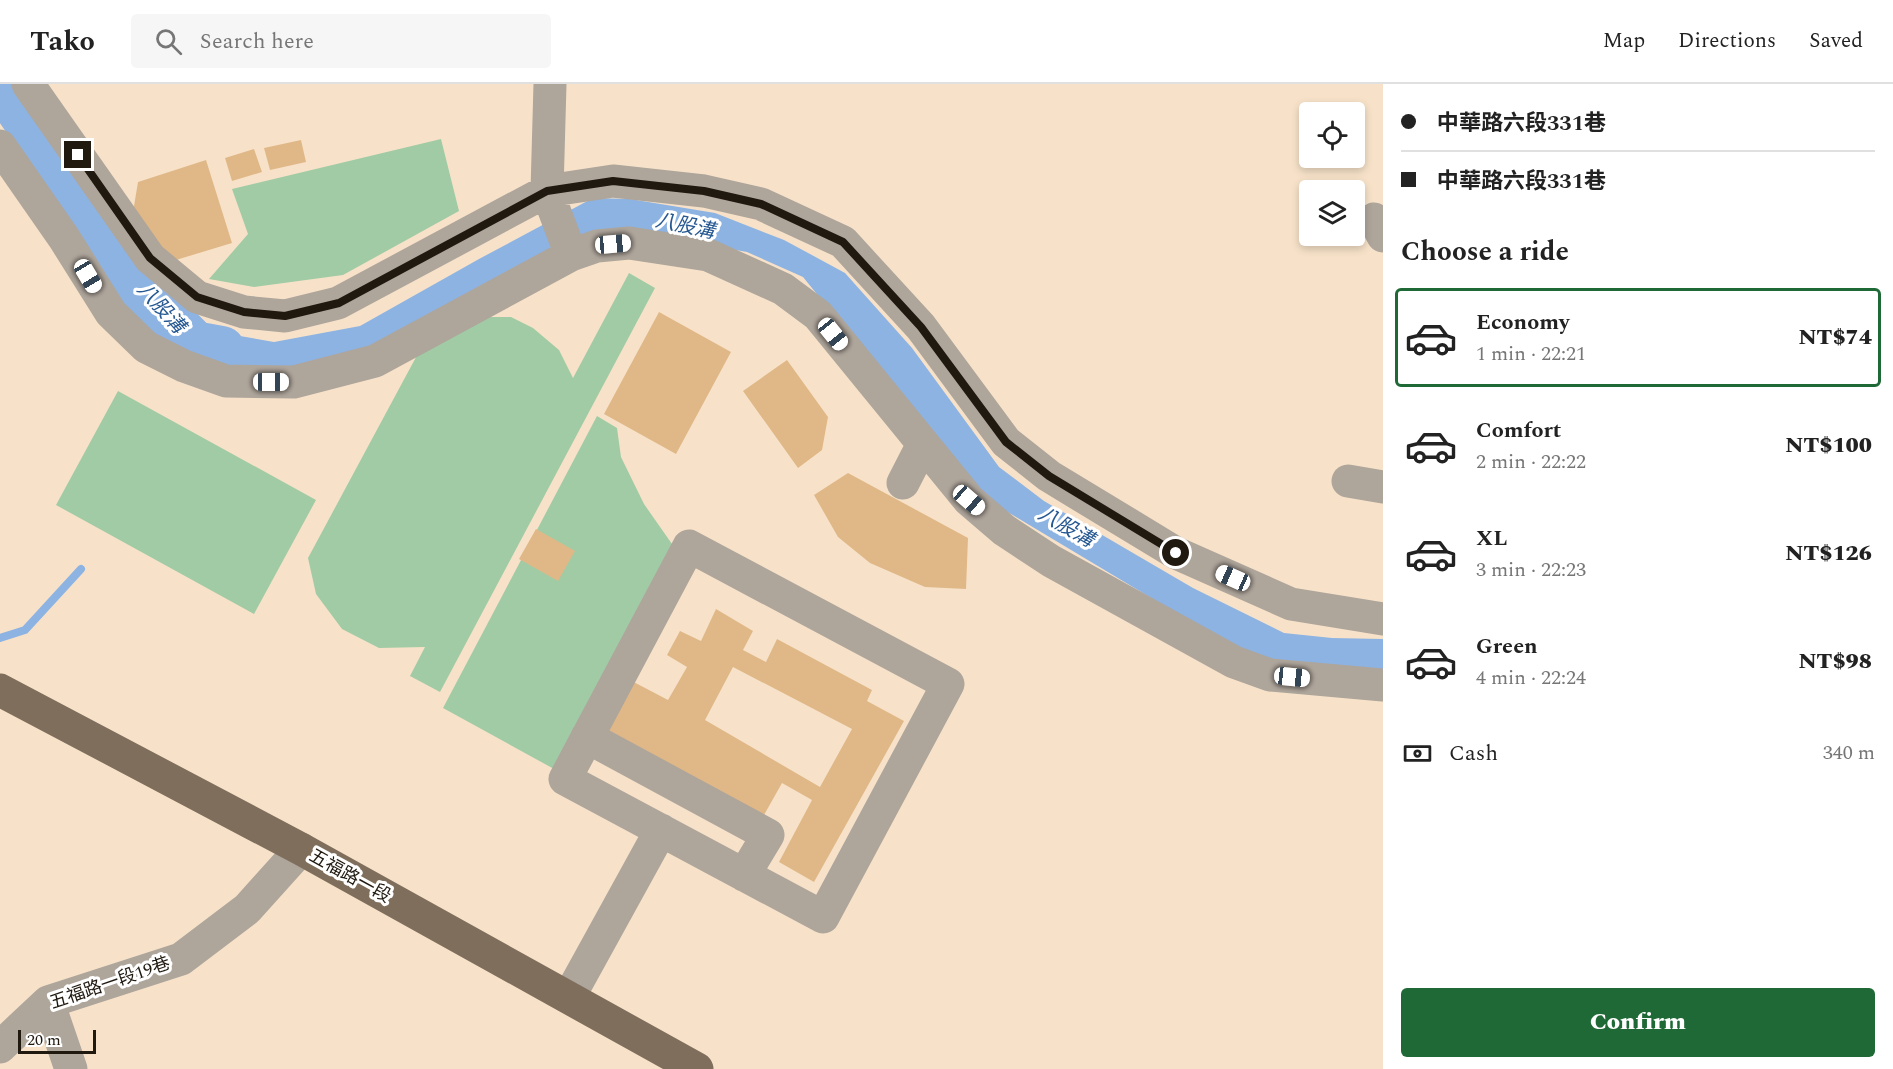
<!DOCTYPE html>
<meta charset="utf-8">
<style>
:root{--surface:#fff;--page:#f6f6f6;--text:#222;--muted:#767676;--line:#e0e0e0;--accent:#1f6936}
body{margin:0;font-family:Spectral,"Noto Sans TC",serif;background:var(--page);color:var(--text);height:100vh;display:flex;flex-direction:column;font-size:22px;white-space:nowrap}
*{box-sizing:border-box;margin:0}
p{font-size:20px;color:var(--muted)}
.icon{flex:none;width:33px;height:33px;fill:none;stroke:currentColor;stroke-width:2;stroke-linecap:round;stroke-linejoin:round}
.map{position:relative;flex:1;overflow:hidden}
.sheet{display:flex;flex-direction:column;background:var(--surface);width:510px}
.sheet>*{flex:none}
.banner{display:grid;align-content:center;height:132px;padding:0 18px;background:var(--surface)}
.fabs{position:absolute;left:1299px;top:18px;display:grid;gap:12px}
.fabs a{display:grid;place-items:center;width:66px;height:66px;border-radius:6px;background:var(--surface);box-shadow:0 3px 9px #0003;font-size:30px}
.scale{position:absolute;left:18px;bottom:15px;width:78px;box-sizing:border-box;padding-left:6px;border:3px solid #201910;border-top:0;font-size:16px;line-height:21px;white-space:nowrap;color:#201910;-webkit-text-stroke:4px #fff;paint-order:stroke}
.end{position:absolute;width:27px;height:27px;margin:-14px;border:8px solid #201910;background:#fff;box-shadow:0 0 0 3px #fff}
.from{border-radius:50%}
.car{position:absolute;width:18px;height:36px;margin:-18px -9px;border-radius:8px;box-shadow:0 0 4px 2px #0007;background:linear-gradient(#fff 24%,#345 0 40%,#fff 0 76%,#345 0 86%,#fff 0)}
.banner b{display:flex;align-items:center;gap:21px;height:57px;font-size:22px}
.banner b+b{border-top:2px solid var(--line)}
.banner i{width:15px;height:15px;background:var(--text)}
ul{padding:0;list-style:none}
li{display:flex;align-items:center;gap:18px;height:99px;margin:0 12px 9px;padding:0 6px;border:3px solid transparent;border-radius:6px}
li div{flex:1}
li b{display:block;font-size:22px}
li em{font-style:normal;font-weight:800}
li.active{border-color:var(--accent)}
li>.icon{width:54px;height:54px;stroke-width:1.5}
h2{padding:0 18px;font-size:27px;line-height:72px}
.pay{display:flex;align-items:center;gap:15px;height:66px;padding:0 18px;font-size:22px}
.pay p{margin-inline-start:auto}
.primary-button{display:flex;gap:12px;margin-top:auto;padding:12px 18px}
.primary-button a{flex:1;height:69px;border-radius:6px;background:var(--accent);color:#fff;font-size:24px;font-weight:800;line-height:69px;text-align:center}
header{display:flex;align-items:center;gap:36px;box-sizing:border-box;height:84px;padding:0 30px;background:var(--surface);border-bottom:2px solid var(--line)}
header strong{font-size:28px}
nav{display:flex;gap:33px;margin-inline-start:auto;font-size:21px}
.search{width:420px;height:54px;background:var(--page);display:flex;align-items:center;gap:15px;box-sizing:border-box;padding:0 21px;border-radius:6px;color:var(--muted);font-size:22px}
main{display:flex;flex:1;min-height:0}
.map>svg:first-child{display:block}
.green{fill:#a1cba5}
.water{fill:#8db3e2}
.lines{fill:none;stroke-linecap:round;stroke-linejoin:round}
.stream{stroke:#8db3e2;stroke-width:8}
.river{stroke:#8db3e2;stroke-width:46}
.building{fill:#e0b887;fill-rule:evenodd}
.minor{stroke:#aea59b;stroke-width:33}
.major{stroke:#806e5d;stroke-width:33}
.route{stroke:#201910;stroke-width:8}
.labels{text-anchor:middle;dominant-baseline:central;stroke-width:6;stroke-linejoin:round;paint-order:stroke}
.street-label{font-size:18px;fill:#201910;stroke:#fff}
.water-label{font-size:20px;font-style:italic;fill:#265892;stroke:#fff}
</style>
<header>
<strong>Tako</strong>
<div class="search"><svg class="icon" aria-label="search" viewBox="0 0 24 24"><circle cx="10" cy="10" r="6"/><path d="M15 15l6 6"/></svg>Search here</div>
<nav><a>Map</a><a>Directions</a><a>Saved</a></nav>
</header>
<main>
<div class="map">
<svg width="1383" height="985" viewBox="0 0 1383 985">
<rect width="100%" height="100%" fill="#f7e2c9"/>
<!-- green -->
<path class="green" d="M 441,55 L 459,127 L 343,191 L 254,203 L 209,195 L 248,150 L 232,105 Z
M 629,189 L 655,204 L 440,608 L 410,592 L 425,563 L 379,564 L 342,545 L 316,510 L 308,474 L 422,262 L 484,233 L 511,233 L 533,244 L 559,266 L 573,294 Z
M 118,307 L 316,416 L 254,530 L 56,421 Z
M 597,332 L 617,344 L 621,373 L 644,420 L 672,460 L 554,685 L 443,624 Z"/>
<!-- water -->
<path class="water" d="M 593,114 L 630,115 L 715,129 L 784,156 L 810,170 L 845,189 L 912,264 L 999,383 L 1044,417 L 1193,504 L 1284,549 L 1332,554 L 1383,555 L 1383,586 L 1263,577 L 1193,539 L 981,412 L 803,193 L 747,168 L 613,144 L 364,270 L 285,288 L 238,289 L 187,268 L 169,234 L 211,247 L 274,258 L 360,242 L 479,175 Z"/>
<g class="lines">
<!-- stream -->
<path class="stream" d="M 0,554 L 25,546 L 81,485"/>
<!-- river -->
<path class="river" d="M 1,0 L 145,210 L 195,260 L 222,265"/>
</g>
<!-- building -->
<path class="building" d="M 301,56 L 306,78 L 270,86 L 264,64 Z
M 254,65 L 262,88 L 232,97 L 225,74 Z
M 206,76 L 232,159 L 176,176 L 150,158 L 133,128 L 138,98 Z
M 659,228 L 731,268 L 676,370 L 604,330 Z
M 787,276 L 828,333 L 822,366 L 798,384 L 743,307 Z
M 848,389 L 968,454 L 966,505 L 925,503 L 870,479 L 838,453 L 814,411 Z
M 536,445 L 575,467 L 558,497 L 519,475 Z
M 716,525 L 753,547 L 743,566 L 766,578 L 777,555 L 872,606 L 867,617 L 904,637 L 814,798 L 779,778 L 812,716 L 782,699 L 764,731 L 602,643 L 628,595 L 668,616 L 687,583 L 667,571 L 680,547 L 701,557 ZM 733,583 L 852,645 L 820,703 L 705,636 Z"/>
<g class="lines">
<!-- minor -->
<path class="minor" d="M 28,0 L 150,174 L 197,213 L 244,228 L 285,232 L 338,219 L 547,107 L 613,97 L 704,107 L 761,120 L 843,158 L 921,243 L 1006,358 L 1049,392 L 1176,469 L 1291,520 L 1383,535
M 550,0 L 547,107 L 571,171
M 0,62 L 64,154 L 111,229 L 146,263 L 184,282 L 226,297 L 294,298 L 375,277 L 571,171 L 597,162 L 629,159 L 708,171 L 783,205 L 818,231 L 969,416 L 1004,446 L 1051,477 L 1234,578 L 1270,591 L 1383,601
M 1374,135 L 1383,152
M 1348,397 L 1383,403
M 903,399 L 923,360
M 689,462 L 948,600 L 823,833 L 565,695 Z
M 587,653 L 768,751 L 744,791
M 569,913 L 661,746
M 48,918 L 71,985
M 0,963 L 48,918 L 181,875 L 247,825 L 301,765"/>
<!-- major -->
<path class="major" d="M 0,606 L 301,765 L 697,985"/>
</g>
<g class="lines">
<!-- route -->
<path class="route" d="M 78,71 L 150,174 L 197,213 L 244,228 L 285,232 L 339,219 L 547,107 L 613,97 L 704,107 L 761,120 L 843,158 L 921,243 L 1006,358 L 1049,392 L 1176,469"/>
</g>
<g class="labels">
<!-- street labels -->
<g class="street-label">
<text transform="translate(350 792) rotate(29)">五福路一段</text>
<text transform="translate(110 899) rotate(-19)">五福路一段19巷</text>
</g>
<!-- water labels -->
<g class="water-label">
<text transform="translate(685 142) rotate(12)">八股溝</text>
<text transform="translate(161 224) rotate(48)">八股溝</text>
<text transform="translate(1066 443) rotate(30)">八股溝</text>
</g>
</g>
</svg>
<div class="fabs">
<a><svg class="icon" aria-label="locate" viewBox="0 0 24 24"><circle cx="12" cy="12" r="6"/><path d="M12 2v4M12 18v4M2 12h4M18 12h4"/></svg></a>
<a><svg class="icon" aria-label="layers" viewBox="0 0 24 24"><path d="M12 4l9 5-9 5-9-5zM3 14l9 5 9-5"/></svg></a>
</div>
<div class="scale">20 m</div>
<i class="end from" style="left:1176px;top:469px"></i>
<i class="end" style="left:78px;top:71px"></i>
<i class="car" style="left:613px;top:160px;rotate:85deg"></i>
<i class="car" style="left:88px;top:192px;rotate:149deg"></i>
<i class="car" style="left:833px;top:250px;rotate:141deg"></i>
<i class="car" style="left:271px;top:298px;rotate:90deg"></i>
<i class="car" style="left:969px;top:416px;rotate:131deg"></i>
<i class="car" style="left:1233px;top:494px;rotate:294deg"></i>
<i class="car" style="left:1292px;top:593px;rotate:96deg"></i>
</div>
<section class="sheet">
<div class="banner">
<b><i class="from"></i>中華路六段331巷</b>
<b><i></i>中華路六段331巷</b>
</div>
<h2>Choose a ride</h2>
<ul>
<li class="active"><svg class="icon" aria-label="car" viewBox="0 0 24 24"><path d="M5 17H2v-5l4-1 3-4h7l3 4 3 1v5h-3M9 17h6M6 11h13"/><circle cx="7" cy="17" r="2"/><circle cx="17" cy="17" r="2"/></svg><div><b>Economy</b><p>1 min · 22:21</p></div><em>NT$74</em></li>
<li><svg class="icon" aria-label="car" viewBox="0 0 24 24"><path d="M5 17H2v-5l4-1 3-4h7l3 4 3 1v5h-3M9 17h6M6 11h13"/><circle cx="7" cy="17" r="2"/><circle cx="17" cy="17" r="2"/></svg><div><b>Comfort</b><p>2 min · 22:22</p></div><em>NT$100</em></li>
<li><svg class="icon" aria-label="car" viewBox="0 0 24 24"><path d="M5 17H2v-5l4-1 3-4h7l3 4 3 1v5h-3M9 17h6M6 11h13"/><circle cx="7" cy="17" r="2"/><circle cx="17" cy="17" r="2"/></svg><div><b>XL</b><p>3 min · 22:23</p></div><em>NT$126</em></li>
<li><svg class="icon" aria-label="car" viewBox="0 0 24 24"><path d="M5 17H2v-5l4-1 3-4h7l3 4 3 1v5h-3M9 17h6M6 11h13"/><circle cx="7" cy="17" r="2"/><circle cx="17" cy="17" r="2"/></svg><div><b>Green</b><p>4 min · 22:24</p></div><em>NT$98</em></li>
</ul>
<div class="pay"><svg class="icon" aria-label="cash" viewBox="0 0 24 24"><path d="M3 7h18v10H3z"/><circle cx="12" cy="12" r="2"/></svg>Cash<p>340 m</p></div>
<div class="primary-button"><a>Confirm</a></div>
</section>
</main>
